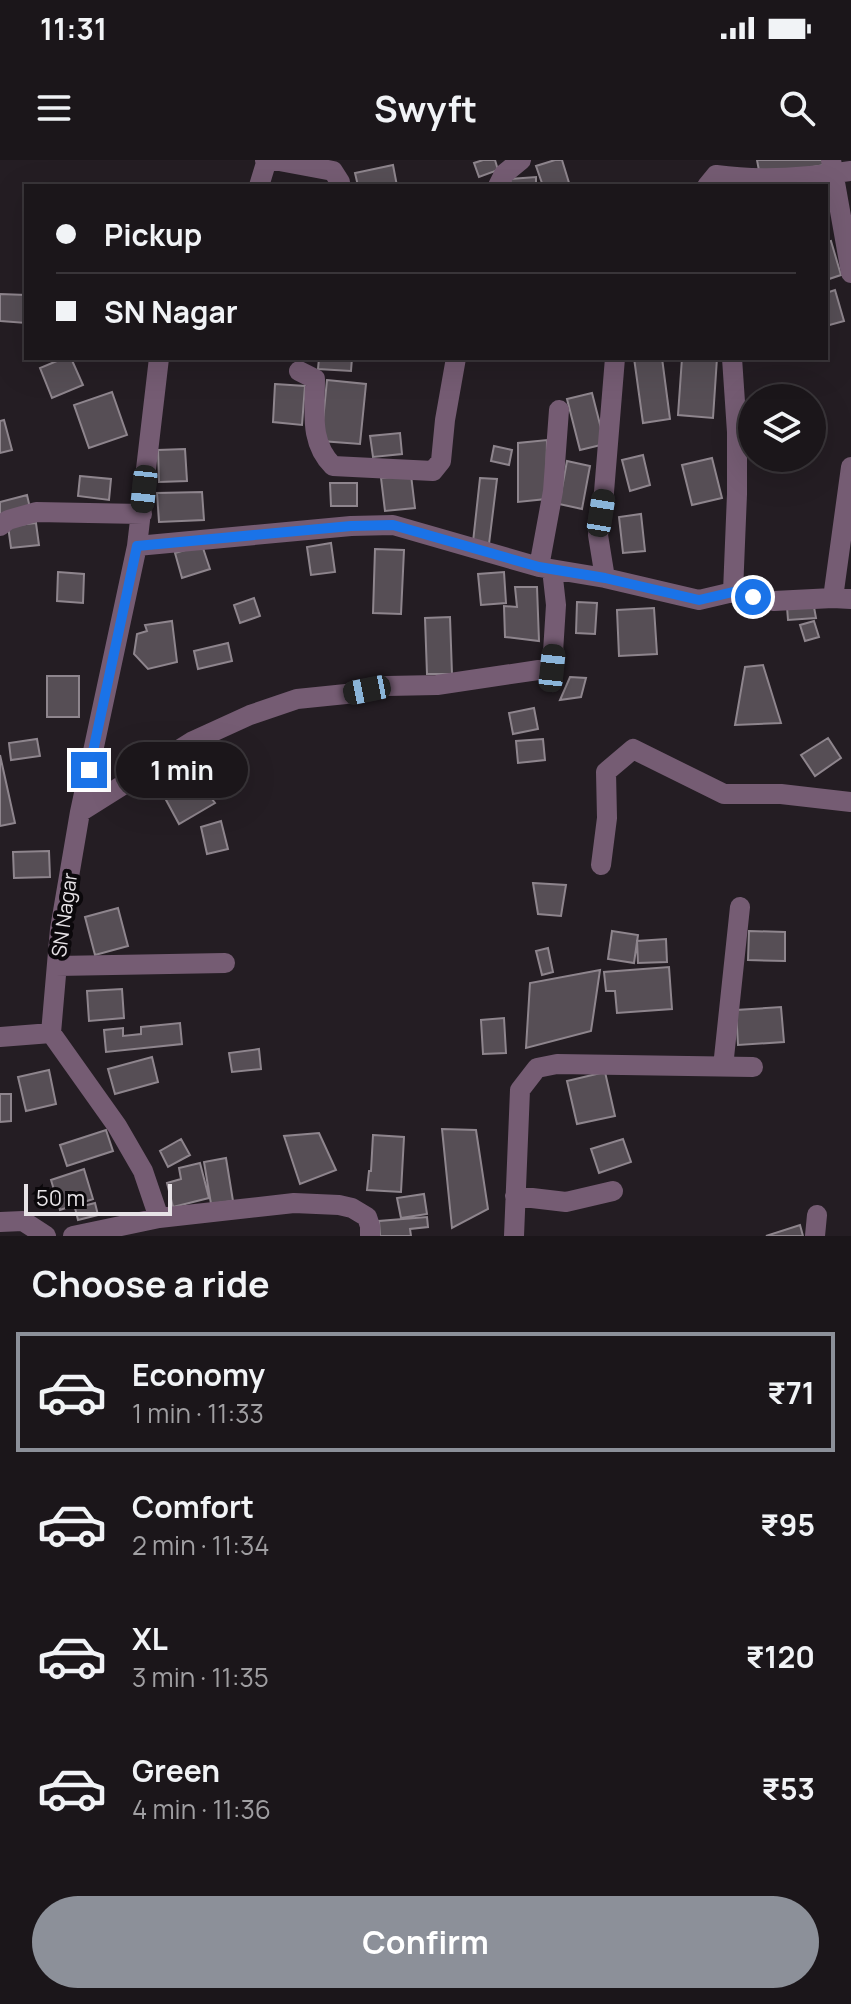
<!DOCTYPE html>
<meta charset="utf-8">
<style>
:root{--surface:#1b161a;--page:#241f23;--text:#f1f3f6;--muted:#a09fa2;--line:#393539;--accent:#8c9099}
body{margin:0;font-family:Manrope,sans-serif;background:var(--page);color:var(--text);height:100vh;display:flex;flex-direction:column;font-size:30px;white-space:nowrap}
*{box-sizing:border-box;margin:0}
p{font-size:26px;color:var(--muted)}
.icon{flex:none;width:44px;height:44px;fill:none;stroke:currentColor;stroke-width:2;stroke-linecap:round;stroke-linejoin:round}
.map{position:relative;height:1076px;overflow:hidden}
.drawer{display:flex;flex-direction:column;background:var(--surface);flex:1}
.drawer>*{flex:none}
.banner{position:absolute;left:24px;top:24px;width:804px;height:176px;border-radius:0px;box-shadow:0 8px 32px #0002,0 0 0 2px var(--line);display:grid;align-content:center;height:176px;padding:0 32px;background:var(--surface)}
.tools{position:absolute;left:738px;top:224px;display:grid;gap:16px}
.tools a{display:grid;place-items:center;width:88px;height:88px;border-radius:50%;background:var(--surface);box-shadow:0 8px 32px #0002,0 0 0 2px var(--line);font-size:40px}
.scale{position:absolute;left:24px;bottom:20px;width:148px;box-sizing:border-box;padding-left:8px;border:4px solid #e7e3e7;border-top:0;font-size:22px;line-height:28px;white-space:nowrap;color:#e7e3e7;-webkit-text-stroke:6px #0b080b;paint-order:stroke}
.end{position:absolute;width:36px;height:36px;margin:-18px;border:10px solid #1a73e8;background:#fff;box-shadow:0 0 0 4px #fff}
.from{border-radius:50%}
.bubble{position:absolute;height:56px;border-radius:28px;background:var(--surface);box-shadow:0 8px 32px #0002,0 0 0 2px var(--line);font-size:26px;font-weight:700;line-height:56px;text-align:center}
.car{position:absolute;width:24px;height:48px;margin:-24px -12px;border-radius:10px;box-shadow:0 0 6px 2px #0007;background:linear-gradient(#222 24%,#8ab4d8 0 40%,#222 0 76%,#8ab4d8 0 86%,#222 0)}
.banner b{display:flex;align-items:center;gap:28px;height:76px;font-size:30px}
.banner b+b{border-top:2px solid var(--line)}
.banner i{width:20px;height:20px;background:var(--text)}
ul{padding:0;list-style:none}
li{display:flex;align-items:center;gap:24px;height:120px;margin:0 16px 12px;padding:0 16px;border:4px solid transparent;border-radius:0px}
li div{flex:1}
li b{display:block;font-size:30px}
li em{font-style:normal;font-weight:700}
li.selected{border-color:var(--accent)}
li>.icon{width:72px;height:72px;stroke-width:1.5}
h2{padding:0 32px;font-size:36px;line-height:96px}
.action{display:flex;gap:16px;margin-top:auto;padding:16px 32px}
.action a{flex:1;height:92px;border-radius:48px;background:var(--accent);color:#fff;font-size:32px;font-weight:700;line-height:92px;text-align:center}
.status{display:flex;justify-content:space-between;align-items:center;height:56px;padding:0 40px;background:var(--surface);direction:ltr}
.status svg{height:22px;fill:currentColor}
header{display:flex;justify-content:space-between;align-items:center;height:104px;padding:0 32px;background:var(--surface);font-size:36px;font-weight:700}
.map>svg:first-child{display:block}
.building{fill:#564e55;stroke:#8e858d;stroke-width:2}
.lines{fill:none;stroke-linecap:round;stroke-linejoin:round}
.minor{stroke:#755c73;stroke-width:20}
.route{stroke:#1a73e8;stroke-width:10}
.labels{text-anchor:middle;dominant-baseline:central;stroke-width:8;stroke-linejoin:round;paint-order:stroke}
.street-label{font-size:20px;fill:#e7e3e7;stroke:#0b080b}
</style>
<div class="status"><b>11:31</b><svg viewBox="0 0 49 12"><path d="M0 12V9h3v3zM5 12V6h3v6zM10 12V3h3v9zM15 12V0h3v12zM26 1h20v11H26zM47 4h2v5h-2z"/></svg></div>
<header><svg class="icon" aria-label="menu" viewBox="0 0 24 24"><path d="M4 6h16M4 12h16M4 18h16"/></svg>Swyft<svg class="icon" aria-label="search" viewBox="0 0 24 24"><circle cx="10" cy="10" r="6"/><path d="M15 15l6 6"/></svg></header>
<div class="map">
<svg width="851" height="1076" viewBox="0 0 851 1076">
<rect width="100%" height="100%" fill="#241d23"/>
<!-- building -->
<path class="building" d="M 483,0 L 495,0 L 498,10 L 479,17 L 474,3 Z
M 555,0 L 562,0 L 570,26 L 543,26 L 536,6 Z
M 757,0 L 829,0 L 830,4 L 760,16 Z
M 393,5 L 397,26 L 358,26 L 355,13 Z
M 536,17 L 536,26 L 511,26 L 510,19 Z
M 831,81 L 841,115 L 826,120 L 826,82 Z
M 835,130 L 844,161 L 826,166 L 826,133 Z
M 0,134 L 26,135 L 26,163 L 0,161 Z
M 64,198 L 71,198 L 83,225 L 52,238 L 40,208 Z
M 319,198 L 352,198 L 351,211 L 318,209 Z
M 634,198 L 662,198 L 670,259 L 643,263 Z
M 682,198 L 717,198 L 713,258 L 678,255 Z
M 327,220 L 366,224 L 360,284 L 321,281 Z
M 275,224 L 305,226 L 302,265 L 273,262 Z
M 112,232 L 127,275 L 89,288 L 74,245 Z
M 592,233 L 605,284 L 580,290 L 567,239 Z
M 4,260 L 12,290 L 0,293 L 0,261 Z
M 400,273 L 402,294 L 373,297 L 370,276 Z
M 547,280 L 546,339 L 518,342 L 518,283 Z
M 494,286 L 512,290 L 509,305 L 491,301 Z
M 185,289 L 187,321 L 159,322 L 158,290 Z
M 643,295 L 650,325 L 630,331 L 622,300 Z
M 712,298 L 722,338 L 692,345 L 682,305 Z
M 567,301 L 590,306 L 582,349 L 559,344 Z
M 411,315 L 415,348 L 385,351 L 381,318 Z
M 80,316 L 111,319 L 109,340 L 78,336 Z
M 480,318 L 497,319 L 489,384 L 473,382 Z
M 330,323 L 357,323 L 357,346 L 331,346 Z
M 202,332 L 204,360 L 159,362 L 157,333 Z
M 27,335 L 30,348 L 0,356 L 0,342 Z
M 641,354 L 645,391 L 623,393 L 619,357 Z
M 36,363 L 39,385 L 11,388 L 8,366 Z
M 331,383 L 335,412 L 311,415 L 307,387 Z
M 202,385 L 210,409 L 182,418 L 175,393 Z
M 375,389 L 404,390 L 401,454 L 373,453 Z
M 58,412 L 84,414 L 83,443 L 57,441 Z
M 504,412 L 506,443 L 481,445 L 478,414 Z
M 515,427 L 537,427 L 539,481 L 505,477 L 504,446 L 517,447 Z
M 254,438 L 260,456 L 240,463 L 234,445 Z
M 577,442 L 597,443 L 595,474 L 576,473 Z
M 787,447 L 814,447 L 816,458 L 788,460 Z
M 654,448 L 657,494 L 619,496 L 617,450 Z
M 450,457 L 452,514 L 427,514 L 425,458 Z
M 172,461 L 177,502 L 148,509 L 134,494 L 137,474 L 147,471 L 145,465 Z
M 814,461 L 819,477 L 805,481 L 800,465 Z
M 228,483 L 232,501 L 198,509 L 194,491 Z
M 763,505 L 781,563 L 735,565 L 745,507 Z
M 47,516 L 79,516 L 79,557 L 47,557 Z
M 570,517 L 586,518 L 581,537 L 560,540 Z
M 534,548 L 538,569 L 513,574 L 509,553 Z
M 828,578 L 841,598 L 815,616 L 801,595 Z
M 37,579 L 40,596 L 11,600 L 9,583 Z
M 543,579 L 545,600 L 518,603 L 516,581 Z
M 0,595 L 15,663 L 0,666 Z
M 196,618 L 215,643 L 179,664 L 165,638 Z
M 221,661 L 228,689 L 207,694 L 201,667 Z
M 49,691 L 50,717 L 14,718 L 13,692 Z
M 533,723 L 566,725 L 561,756 L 538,754 Z
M 118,748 L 128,786 L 95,795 L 85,757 Z
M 612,771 L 638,775 L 634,803 L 608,799 Z
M 749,771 L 785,772 L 785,801 L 748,800 Z
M 666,779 L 667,802 L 638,803 L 637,781 Z
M 548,788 L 553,812 L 542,815 L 536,791 Z
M 669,807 L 672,849 L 617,853 L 615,831 L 606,831 L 604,812 Z
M 600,810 L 591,871 L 526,888 L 530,823 Z
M 122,829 L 124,858 L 89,861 L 87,831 Z
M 781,847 L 784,882 L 738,885 L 736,850 Z
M 504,858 L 506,893 L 483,894 L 481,860 Z
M 180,863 L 182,884 L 106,892 L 104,870 L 123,868 L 123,876 L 141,874 L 141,867 Z
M 259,889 L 261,909 L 232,912 L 229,893 Z
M 152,897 L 158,922 L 115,934 L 108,909 Z
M 49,910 L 56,944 L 26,951 L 18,917 Z
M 605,912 L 615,956 L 577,964 L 567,921 Z
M 0,934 L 11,934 L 11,961 L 0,962 Z
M 442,969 L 476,970 L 488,1049 L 452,1068 Z
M 106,970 L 113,991 L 67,1006 L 60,985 Z
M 319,973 L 336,1010 L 300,1024 L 284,976 Z
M 373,975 L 404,977 L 401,1032 L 367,1030 L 369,1011 L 371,1011 Z
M 181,979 L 190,995 L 168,1007 L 160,991 Z
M 623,979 L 631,1002 L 599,1013 L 591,989 Z
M 226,998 L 233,1041 L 211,1044 L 204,1002 Z
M 200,1003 L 209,1038 L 173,1047 L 167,1023 L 181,1019 L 179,1008 Z
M 84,1009 L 93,1039 L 60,1050 L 51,1020 Z
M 424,1034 L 427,1054 L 401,1058 L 397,1038 Z
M 95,1043 L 98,1055 L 78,1060 L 75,1048 Z
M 427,1057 L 428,1067 L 410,1069 L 411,1076 L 380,1076 L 379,1061 Z
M 800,1065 L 803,1076 L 766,1076 Z"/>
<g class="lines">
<!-- minor -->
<path class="minor" d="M 274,0 L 333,11 L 340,22
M 831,0 L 851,113
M 259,26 L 266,3 L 265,0
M 498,26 L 504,14 L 521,0
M 707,26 L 716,15 C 760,21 807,18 851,11
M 159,198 L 137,386 L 80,652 L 60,769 L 51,873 L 117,966 L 143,1011 L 159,1058 L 294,1043 L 339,1045 L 352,1048 L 367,1057 L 370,1066 L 370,1076
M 732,198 L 737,272 L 737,334 L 733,432
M 299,211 L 315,219 C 315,252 309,282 333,306 L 433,311 L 441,301 L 445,260 L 456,198
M 0,366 L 8,360 L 36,352 L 142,354
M 137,386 L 351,366 L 393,365 L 539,407 L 605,418 L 699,440 L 733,432 L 774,441 L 833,438 L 851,439
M 539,407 L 553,331 L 559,250
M 605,418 L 598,375 L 604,332 L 615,198
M 833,438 L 851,307
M 80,652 L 193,581 L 250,555 L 297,539 L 346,534 L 387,526 L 437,525 L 552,508 L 556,445 L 553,418 L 554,410
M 601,705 L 607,658 L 606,612 L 633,589 L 724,634 L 781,634 L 851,642
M 57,806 L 225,803
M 0,877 L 51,873
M 723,907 L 740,747
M 515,1036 L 566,1042 L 613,1031
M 0,1062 L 23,1061 L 46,1076
M 73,1076 L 159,1058
M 514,1076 L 520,930 L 537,908 L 557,904 L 753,907
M 815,1076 L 817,1055"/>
</g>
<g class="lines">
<!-- route -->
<path class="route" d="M 89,610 L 137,386 L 351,366 L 393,365 L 539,407 L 605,418 L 699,440 L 733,432 L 753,437"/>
</g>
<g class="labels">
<!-- street labels -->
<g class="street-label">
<text transform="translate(64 755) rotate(-82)">SN Nagar</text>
</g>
</g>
</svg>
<div class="tools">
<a><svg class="icon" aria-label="layers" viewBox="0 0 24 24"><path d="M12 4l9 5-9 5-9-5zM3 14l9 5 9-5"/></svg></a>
</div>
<div class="scale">50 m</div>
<i class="end from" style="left:753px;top:437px"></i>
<i class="end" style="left:89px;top:610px"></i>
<div class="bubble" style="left:116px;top:582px;width:132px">1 min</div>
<i class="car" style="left:144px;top:329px;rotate:186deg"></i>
<i class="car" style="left:601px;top:353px;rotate:9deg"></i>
<i class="car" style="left:552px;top:508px;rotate:6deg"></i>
<i class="car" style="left:367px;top:530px;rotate:259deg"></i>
<div class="banner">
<b><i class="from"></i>Pickup</b>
<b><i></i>SN Nagar</b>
</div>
</div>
<section class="drawer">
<h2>Choose a ride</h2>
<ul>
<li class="selected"><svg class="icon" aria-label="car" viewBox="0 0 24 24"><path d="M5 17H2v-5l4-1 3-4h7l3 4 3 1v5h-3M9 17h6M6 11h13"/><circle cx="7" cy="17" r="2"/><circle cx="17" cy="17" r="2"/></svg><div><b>Economy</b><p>1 min · 11:33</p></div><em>₹71</em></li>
<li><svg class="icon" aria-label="car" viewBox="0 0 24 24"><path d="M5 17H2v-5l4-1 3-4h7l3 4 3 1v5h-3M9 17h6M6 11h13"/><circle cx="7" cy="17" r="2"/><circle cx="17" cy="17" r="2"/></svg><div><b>Comfort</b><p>2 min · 11:34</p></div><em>₹95</em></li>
<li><svg class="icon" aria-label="car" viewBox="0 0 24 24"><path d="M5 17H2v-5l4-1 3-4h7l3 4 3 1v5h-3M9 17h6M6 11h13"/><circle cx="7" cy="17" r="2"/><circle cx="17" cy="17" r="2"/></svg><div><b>XL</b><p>3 min · 11:35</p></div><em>₹120</em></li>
<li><svg class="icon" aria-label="car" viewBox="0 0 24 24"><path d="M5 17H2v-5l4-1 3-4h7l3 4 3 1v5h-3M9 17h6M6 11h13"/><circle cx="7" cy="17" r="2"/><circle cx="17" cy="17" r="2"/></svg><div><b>Green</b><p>4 min · 11:36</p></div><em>₹53</em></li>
</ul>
<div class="action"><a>Confirm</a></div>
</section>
